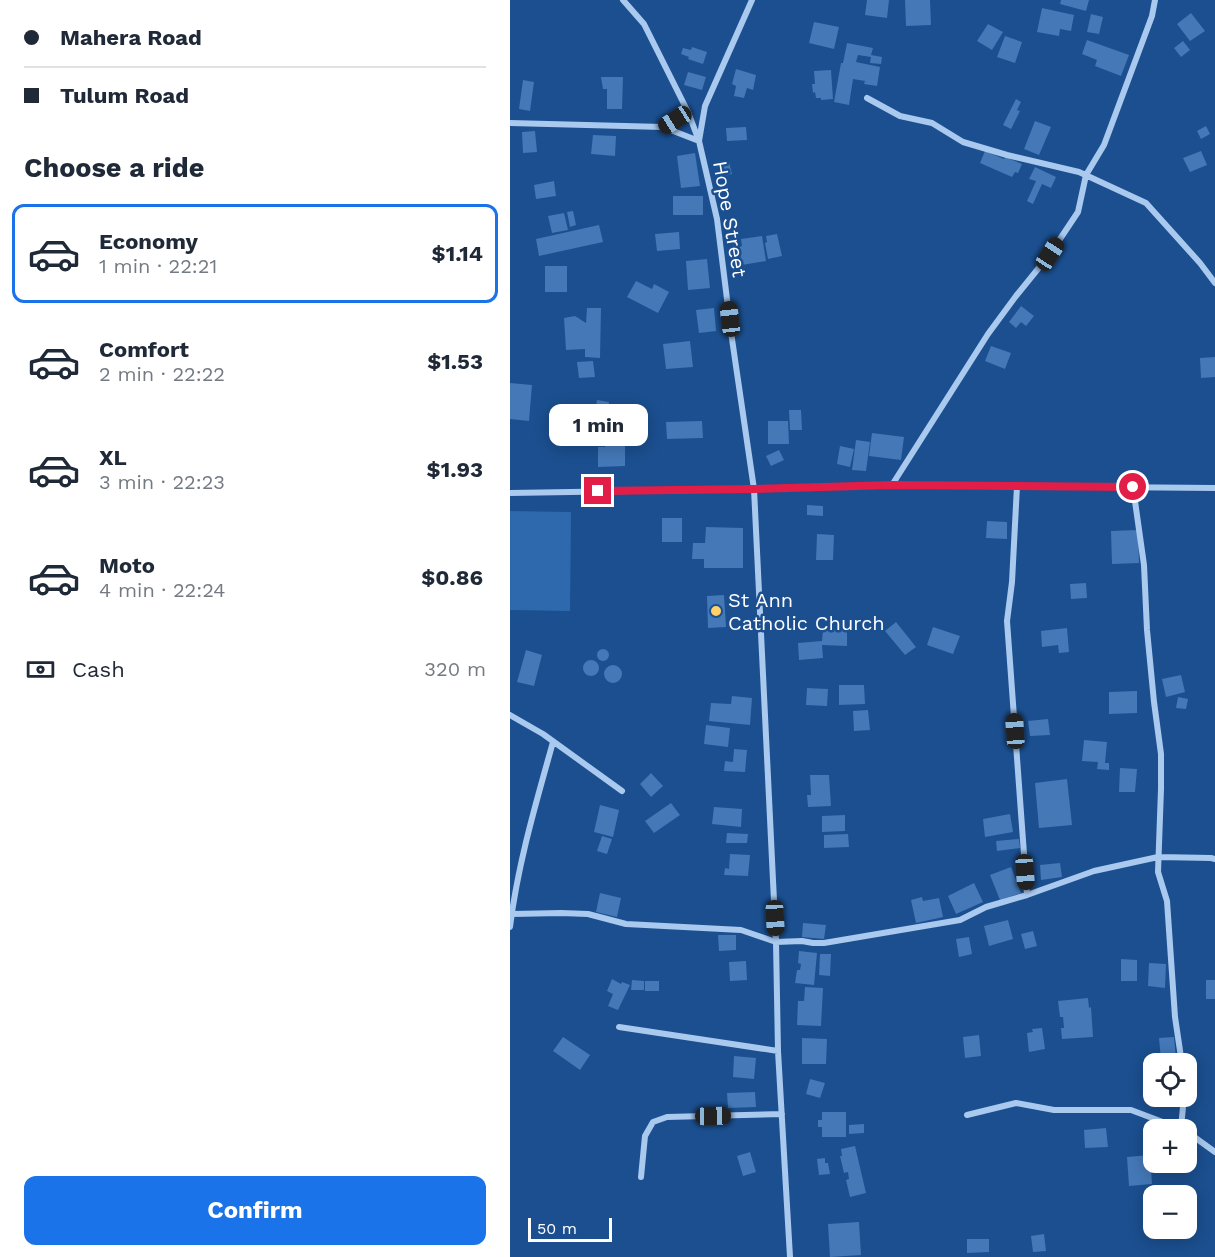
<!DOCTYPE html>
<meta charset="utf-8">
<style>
:root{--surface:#fff;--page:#f2f2f3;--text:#1f2937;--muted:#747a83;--line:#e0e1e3;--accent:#1a73e8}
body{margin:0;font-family:"Work Sans",sans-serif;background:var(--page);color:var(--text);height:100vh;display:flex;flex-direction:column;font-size:22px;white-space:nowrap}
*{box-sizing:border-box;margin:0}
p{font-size:20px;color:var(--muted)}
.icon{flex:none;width:33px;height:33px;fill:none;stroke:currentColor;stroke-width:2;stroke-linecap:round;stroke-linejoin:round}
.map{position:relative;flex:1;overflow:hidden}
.sheet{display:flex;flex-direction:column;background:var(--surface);width:510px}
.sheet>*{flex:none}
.top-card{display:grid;align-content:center;height:132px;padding:0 24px;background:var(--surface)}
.buttons{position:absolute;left:633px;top:1053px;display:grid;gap:12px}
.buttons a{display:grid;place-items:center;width:54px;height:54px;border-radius:12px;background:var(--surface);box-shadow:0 3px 15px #0003;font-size:30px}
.scale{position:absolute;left:18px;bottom:15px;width:84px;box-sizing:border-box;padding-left:6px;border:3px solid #fff;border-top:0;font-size:16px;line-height:21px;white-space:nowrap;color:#fff;-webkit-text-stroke:4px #1b4f8f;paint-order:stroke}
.end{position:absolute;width:27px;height:27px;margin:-14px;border:8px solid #e11d48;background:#fff;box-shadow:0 0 0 3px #fff}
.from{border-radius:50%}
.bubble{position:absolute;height:42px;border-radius:12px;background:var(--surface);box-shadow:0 3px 15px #0003;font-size:20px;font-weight:700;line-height:42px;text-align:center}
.car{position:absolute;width:18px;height:36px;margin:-18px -9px;border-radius:8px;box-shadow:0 0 4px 2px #0007;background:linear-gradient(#222 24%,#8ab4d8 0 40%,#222 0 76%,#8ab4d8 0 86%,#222 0)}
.top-card b{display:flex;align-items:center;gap:21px;height:57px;font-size:22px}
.top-card b+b{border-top:2px solid var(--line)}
.top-card i{width:15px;height:15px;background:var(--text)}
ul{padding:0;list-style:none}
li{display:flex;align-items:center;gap:18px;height:99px;margin:0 12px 9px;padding:0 12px;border:3px solid transparent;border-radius:12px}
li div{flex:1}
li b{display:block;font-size:22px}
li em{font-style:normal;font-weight:700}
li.selected{border-color:var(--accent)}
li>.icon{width:54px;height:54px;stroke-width:1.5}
h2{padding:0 24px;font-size:27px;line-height:72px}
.pay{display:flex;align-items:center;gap:15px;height:66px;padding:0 24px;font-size:22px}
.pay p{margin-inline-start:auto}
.button{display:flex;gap:12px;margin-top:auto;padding:12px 24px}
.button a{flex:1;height:69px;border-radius:12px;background:var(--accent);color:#fff;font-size:24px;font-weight:700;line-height:69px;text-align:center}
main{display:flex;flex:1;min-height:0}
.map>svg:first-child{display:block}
.green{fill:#2e69ad}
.building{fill:#4478b7}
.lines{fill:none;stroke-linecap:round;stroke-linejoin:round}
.street{stroke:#a9c9ee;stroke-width:6}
.route{stroke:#e11d48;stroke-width:8}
.poi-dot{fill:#ffd166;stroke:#1b4f8f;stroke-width:2}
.labels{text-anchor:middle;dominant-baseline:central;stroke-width:5;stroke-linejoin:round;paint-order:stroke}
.street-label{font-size:20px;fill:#fff;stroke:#1b4f8f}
.poi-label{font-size:20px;fill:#fff;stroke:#1b4f8f;text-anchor:start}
</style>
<main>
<section class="sheet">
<div class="top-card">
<b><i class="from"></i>Mahera Road</b>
<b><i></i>Tulum Road</b>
</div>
<h2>Choose a ride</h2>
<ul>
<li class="selected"><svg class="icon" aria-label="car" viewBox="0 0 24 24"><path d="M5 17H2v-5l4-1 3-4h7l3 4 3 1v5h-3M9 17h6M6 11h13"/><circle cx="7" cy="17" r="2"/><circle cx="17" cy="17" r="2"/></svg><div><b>Economy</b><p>1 min · 22:21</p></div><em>$1.14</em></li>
<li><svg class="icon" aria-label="car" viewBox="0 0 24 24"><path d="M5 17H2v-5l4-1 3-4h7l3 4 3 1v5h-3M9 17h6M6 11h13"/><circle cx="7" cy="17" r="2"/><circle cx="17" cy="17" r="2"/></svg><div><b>Comfort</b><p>2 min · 22:22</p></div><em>$1.53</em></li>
<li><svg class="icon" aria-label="car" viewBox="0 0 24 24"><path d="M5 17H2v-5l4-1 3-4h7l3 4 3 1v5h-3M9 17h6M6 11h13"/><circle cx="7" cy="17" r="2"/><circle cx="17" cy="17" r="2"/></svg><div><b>XL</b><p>3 min · 22:23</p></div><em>$1.93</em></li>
<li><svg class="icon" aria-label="car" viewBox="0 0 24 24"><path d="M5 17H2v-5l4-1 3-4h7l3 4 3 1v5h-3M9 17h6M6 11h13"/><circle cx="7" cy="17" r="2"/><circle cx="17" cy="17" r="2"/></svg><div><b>Moto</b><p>4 min · 22:24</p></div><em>$0.86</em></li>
</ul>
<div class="pay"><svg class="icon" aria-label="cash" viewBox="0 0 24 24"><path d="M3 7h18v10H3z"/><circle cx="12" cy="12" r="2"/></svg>Cash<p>320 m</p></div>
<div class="button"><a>Confirm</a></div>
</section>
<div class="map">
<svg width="705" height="1257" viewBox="0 0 705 1257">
<rect width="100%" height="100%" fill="#1b4f8f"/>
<!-- green -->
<path class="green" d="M 0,511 L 61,512 L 60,611 L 0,610 Z"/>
<!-- building -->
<path class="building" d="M 357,0 L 379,0 L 377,18 L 355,15 Z
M 395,0 L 420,0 L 421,25 L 396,26 Z
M 551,0 L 579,0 L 576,11 L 550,4 Z
M 532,8 L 564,15 L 561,31 L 550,29 L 549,36 L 527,32 Z
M 681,13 L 695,31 L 680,41 L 667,24 Z
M 581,14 L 593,17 L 589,34 L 577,32 Z
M 304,22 L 329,27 L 324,49 L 299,43 Z
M 478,24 L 493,32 L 482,50 L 467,41 Z
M 495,36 L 512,42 L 505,63 L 487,57 Z
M 577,40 L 619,55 L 611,76 L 585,66 L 587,60 L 572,54 Z
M 673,41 L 680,50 L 671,57 L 664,48 Z
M 337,43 L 363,48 L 361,55 L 372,57 L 371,64 L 360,63 L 361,57 L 348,55 L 346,62 L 370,67 L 367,86 L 354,84 L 355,81 L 343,79 L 339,105 L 324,102 L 331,63 L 333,63 Z
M 182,47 L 197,52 L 193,64 L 178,59 L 179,57 L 171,54 L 173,48 L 181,50 Z
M 226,69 L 246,75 L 243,90 L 237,88 L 234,98 L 224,96 L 226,86 L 222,84 Z
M 321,70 L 323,99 L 311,100 L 311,98 L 306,98 L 305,92 L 303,93 L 302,84 L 305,84 L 304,71 Z
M 178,72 L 196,77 L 192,90 L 174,85 Z
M 91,77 L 113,77 L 112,109 L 97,109 L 97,89 L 93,89 Z
M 13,80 L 24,82 L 20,111 L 9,109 Z
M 506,99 L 511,102 L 507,110 L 510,111 L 501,129 L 493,125 Z
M 525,121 L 541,127 L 529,155 L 514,149 Z
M 696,126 L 700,134 L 691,139 L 687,131 Z
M 236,127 L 237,140 L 217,141 L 216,128 Z
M 25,131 L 27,152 L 13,153 L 12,132 Z
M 83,135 L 106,136 L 105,156 L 81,154 Z
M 475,151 L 494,159 L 495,157 L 512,164 L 508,173 L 505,172 L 502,177 L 470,163 Z
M 691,151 L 697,165 L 680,172 L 673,158 Z
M 185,153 L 190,186 L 171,188 L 167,156 Z
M 219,162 L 222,174 L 214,176 L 211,164 Z
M 525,167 L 546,177 L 541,188 L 532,184 L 523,204 L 517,201 L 526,181 L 519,179 Z
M 44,181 L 46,196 L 26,199 L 24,185 Z
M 163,196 L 193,196 L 193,215 L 163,215 Z
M 63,211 L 66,225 L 60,227 L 57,212 Z
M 54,213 L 58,230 L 42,233 L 38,216 Z
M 89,225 L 93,242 L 29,256 L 26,239 Z
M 169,232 L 170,249 L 147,251 L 145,234 Z
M 267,234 L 272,256 L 258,259 L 255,243 L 257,242 L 256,236 Z
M 252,236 L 256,261 L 232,265 L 229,247 L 232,246 L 231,239 Z
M 197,259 L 200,288 L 178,290 L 176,261 Z
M 35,266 L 57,266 L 57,292 L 35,292 Z
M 126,281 L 142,289 L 144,284 L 159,292 L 148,313 L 117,297 Z
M 511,306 L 524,316 L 516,326 L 511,322 L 506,328 L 499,322 Z
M 77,308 L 91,308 L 90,358 L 75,357 L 75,349 L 56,350 L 54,318 L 65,316 L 76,323 Z
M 204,308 L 206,331 L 189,333 L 186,310 Z
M 180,341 L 183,367 L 156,369 L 153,344 Z
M 481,346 L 501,353 L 495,369 L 475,361 Z
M 705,357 L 705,377 L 691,378 L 690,358 Z
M 83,361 L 85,377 L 69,378 L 67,362 Z
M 0,383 L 22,385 L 19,421 L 0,419 Z
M 87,400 L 99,402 L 94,432 L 82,430 Z
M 279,410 L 291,410 L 292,430 L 280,430 Z
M 192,421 L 193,438 L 157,439 L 156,422 Z
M 258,421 L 278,421 L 279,444 L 258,444 Z
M 115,431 L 115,466 L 88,467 L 88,447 L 95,447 L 95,432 Z
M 362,433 L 394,437 L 391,460 L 359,456 Z
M 346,440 L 360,442 L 356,471 L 342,470 Z
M 330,446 L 344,449 L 340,467 L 327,464 Z
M 269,450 L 274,460 L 261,466 L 256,456 Z
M 297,505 L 313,506 L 313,516 L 297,515 Z
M 152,518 L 172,518 L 172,542 L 152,542 Z
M 477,521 L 497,522 L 497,539 L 476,538 Z
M 196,527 L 233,528 L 233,568 L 194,568 L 194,559 L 182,559 L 183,543 L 195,543 Z
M 628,530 L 629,563 L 602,564 L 601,531 Z
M 307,534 L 324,535 L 323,560 L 306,560 Z
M 576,583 L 577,598 L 561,599 L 560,584 Z
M 214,595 L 216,627 L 198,628 L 197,596 Z
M 386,622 L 406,647 L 395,655 L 375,631 Z
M 423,627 L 450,636 L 443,654 L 417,645 Z
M 557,628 L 559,652 L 549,653 L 548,645 L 532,647 L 531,631 Z
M 313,630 L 337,631 L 337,646 L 312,645 L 313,658 L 289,660 L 288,643 L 312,641 Z
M87 655a6 6 0 1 1 12 0a6 6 0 1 1-12 0Z
M 16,650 L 32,655 L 24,686 L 7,682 Z
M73 668a8 8 0 1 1 16 0a8 8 0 1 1-16 0Z
M94 674a9 9 0 1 1 18 0a9 9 0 1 1-18 0Z
M 671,675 L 675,692 L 656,697 L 652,679 Z
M 329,685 L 354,685 L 355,704 L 329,705 Z
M 297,688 L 318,689 L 317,706 L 296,705 Z
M 627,691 L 627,713 L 599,714 L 599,692 Z
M 222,696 L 242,698 L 240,725 L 199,721 L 201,703 L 221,704 Z
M 668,697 L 678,699 L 676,709 L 666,708 Z
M 358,710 L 360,730 L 344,731 L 343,711 Z
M 538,719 L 540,735 L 520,736 L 518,721 Z
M 196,725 L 220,728 L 218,747 L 194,744 Z
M 574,740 L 597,742 L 595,763 L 599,763 L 599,770 L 587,769 L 588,762 L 572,761 Z
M 224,749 L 237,750 L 235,772 L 214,771 L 215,761 L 223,762 Z
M 610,768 L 627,769 L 625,792 L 609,792 Z
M 141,773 L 153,786 L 141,797 L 130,784 Z
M 300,775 L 319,775 L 321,806 L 298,807 L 297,795 L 301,795 Z
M 557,779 L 562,825 L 529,828 L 525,783 Z
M 161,803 L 170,815 L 144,833 L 135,821 Z
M 90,805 L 109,810 L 103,837 L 84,832 Z
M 204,807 L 232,809 L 231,827 L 202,824 Z
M 500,814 L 503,832 L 475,837 L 473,819 Z
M 335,815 L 335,831 L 312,832 L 312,816 Z
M 217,833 L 238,834 L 237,843 L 216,843 Z
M 338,834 L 339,847 L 314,848 L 314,835 Z
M 92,836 L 102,839 L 97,854 L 87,851 Z
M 509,839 L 510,848 L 487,851 L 486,841 Z
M 220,854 L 240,855 L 238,876 L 214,875 L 215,868 L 219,869 Z
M 550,863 L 552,877 L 531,880 L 530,865 Z
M 501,867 L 511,893 L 490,900 L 480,875 Z
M 464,883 L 473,902 L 446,914 L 438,896 Z
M 90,893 L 111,898 L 107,917 L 86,912 Z
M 412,897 L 413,901 L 429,898 L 433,917 L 406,923 L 401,900 Z
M 498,920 L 503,939 L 479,946 L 474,926 Z
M 293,923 L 316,925 L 314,939 L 292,937 Z
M 523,931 L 527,946 L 515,949 L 511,934 Z
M 208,935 L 226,935 L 226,950 L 209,951 Z
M 459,937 L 462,954 L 449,957 L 446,939 Z
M 289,951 L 307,953 L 304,985 L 285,983 L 287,970 L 290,970 L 291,964 L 288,963 Z
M 310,954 L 321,954 L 320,976 L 309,975 Z
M 611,959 L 627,960 L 627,981 L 611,981 Z
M 236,961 L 237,980 L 220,981 L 219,962 Z
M 639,963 L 656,964 L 655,988 L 638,986 Z
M 102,979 L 111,984 L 112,982 L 120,985 L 108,1010 L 98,1006 L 103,994 L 97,991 Z
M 122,980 L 134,981 L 134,990 L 121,990 Z
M 696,980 L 705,980 L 705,999 L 696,999 Z
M 135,981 L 149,981 L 149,991 L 135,991 Z
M 295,987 L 313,988 L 311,1026 L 287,1025 L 288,1001 L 294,1001 Z
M 578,998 L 579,1008 L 581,1007 L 583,1037 L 552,1039 L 551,1028 L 554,1028 L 553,1017 L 550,1017 L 548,1001 Z
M 532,1028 L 535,1049 L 519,1052 L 517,1033 L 523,1032 L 522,1029 Z
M 469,1035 L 471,1056 L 455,1058 L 453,1037 Z
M 53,1037 L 80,1055 L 70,1070 L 43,1051 Z
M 664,1037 L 666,1059 L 651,1060 L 649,1038 Z
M 292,1038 L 317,1039 L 316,1064 L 292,1064 Z
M 224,1056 L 246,1058 L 244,1079 L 223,1077 Z
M 300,1079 L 315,1083 L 310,1098 L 296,1094 Z
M 245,1092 L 246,1107 L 218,1108 L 217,1093 Z
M 312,1112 L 336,1112 L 336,1137 L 312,1137 L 312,1127 L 308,1127 L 308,1120 L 312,1120 Z
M 354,1124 L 354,1133 L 339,1134 L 339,1125 Z
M 596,1128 L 598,1147 L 575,1148 L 574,1130 Z
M 345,1146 L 356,1193 L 340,1197 L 336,1180 L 339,1179 L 338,1172 L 334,1173 L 330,1156 L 332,1156 L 331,1149 Z
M 240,1152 L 246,1172 L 233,1176 L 227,1156 Z
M 640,1155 L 642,1184 L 619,1186 L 617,1157 Z
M 315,1158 L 315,1163 L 318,1163 L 320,1174 L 309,1175 L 307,1159 Z
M 349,1222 L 351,1255 L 320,1257 L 318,1224 Z
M 534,1234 L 536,1251 L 523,1252 L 521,1236 Z
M 457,1239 L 479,1239 L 479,1252 L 457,1253 Z"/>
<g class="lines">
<!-- street -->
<path class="street" d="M 113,0 L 134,24 L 178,112 L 189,141
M 242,0 L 195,106 L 189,141 L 207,219 L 222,339 L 244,489 L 266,942 L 268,1051 L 280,1257
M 357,98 L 390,116 L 422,123 L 453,142 L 497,155 L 569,172 L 636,203 L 690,263 L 705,283
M 0,123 L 153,127 L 189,141
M 153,127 L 178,112
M 382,485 L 478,334 L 506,296 L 540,254 L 568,212 L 576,175 L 594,145 L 642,16 L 645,0
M 507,486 L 502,582 L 497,621 L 517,895
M 623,487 L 634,565 L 637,630 L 644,702 L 651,754 L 651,789 L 648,872 L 657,901 L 665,1017 L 672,1064
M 0,493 L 244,489 L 382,485 L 705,488
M 0,715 L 33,734 L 112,791
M 2,914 L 51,913 L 78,914 L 116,924 L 231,930 L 266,942 L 292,941 L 303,943 L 314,943 L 450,920 L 476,907 L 517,895 L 584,871 L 648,857 L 701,858 L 705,859
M 0,927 C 8,863 26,803 43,742
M 109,1027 L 268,1051
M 457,1115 L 506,1103 L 544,1110 L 621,1110 L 674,1130
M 671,1128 L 674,1096
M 676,1131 L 705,1152
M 131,1177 L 135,1136 L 143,1122 L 157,1117 L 272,1114"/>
</g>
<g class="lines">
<!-- route -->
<path class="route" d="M 88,491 L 244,489 L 382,485 L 623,487"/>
</g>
<!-- markers -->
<circle class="poi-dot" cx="206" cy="611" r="6"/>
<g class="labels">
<!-- street labels -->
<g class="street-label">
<text transform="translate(220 219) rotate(80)">Hope Street</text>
</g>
<!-- poi labels -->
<g class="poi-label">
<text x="218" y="600">St Ann<tspan x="218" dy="23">Catholic Church</tspan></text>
</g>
</g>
</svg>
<div class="buttons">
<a><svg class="icon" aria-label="locate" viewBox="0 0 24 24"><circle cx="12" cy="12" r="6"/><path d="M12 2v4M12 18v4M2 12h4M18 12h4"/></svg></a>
<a>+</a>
<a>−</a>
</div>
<div class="scale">50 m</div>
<i class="end from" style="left:623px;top:487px"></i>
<i class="end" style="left:88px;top:491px"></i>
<div class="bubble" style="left:39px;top:404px;width:99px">1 min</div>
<i class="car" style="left:165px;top:120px;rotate:238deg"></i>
<i class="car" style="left:540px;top:254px;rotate:33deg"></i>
<i class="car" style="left:220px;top:319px;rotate:353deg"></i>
<i class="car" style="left:505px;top:731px;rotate:356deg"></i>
<i class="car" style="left:515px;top:872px;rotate:176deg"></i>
<i class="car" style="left:265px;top:918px;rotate:177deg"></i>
<i class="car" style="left:203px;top:1116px;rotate:89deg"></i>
</div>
</main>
